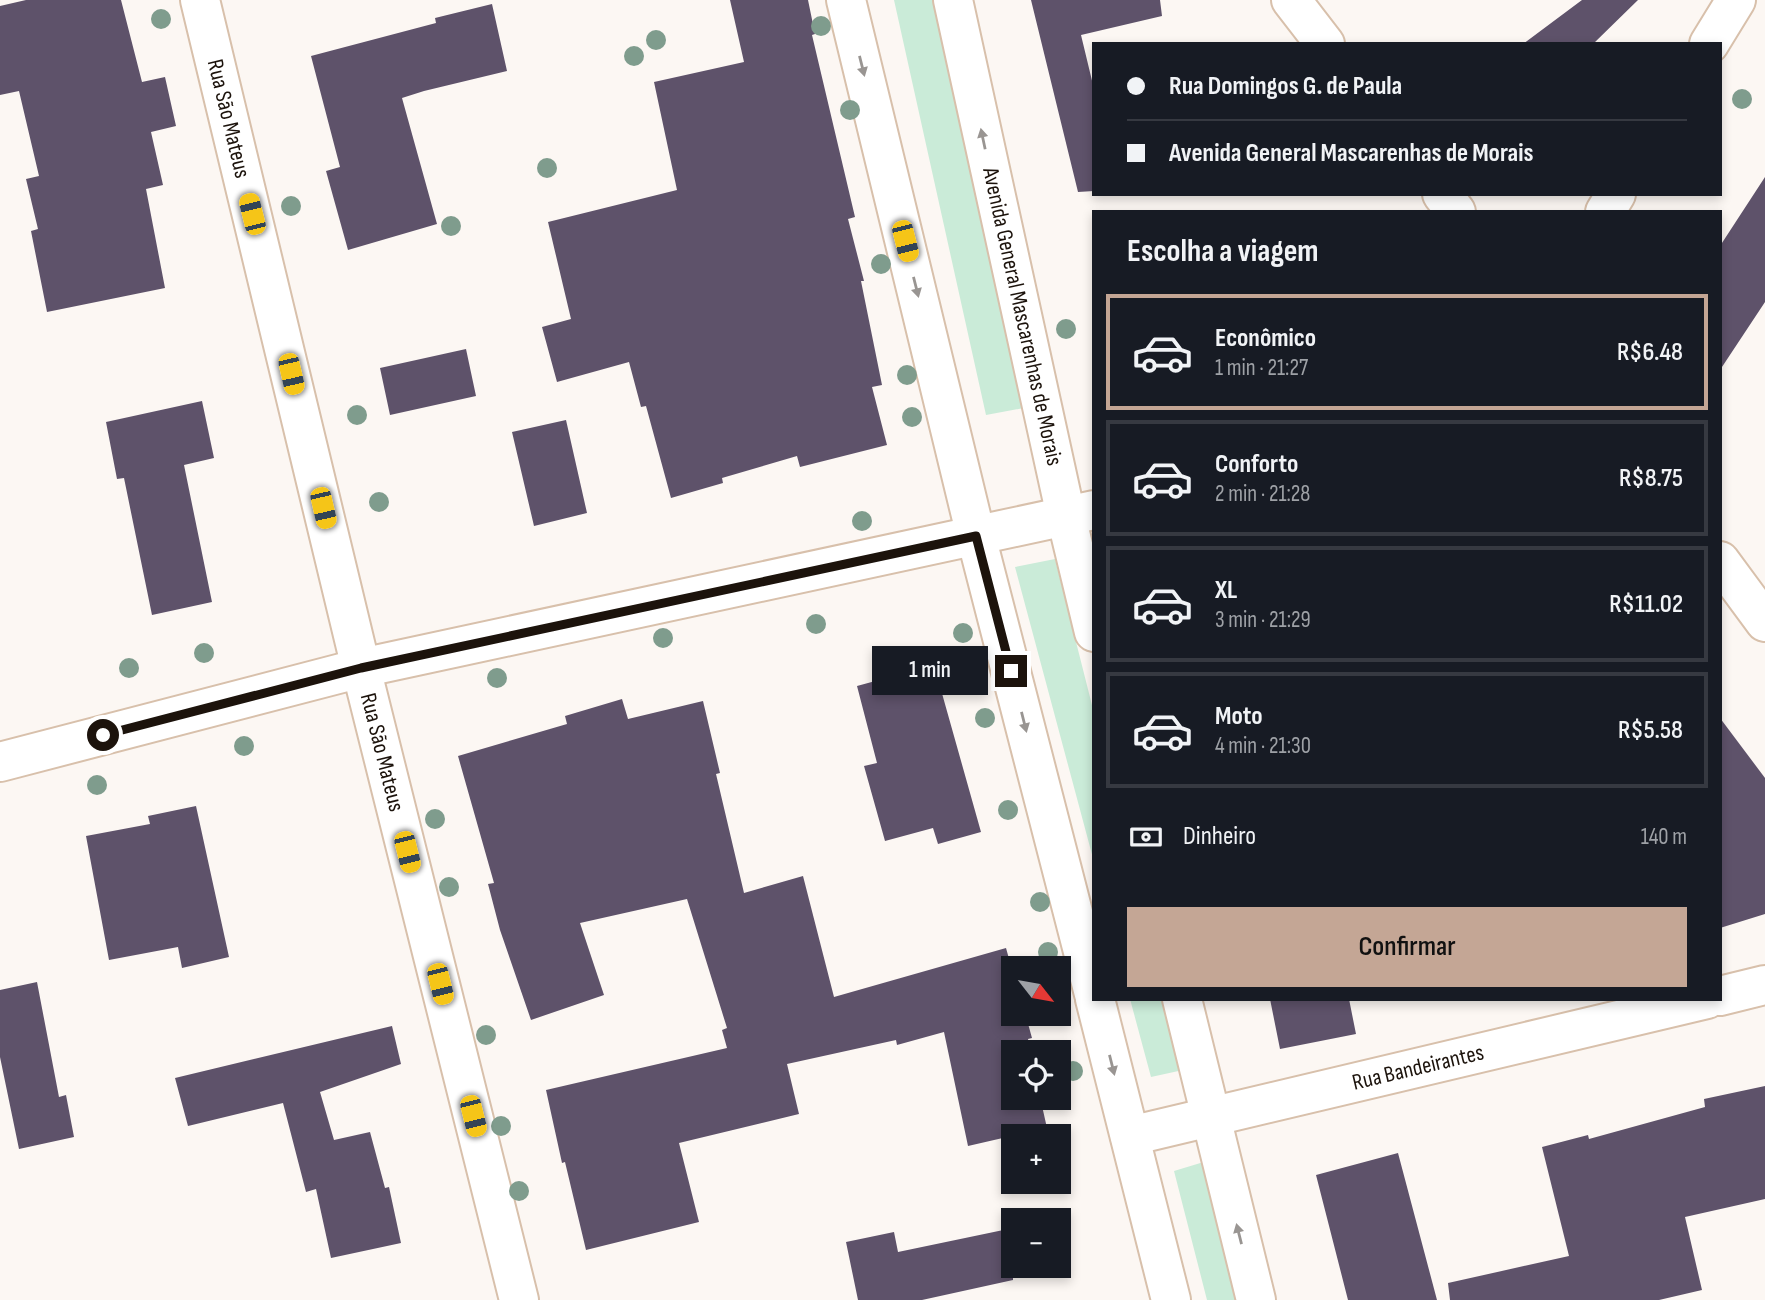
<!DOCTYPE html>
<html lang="pt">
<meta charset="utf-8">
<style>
:root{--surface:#171b24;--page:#242831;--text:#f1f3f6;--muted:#9ea1a6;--line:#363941;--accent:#c4a695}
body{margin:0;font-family:"Sofia Sans Condensed",sans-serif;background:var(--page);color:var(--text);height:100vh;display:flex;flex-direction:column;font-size:26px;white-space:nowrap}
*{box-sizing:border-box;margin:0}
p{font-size:23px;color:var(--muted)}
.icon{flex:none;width:38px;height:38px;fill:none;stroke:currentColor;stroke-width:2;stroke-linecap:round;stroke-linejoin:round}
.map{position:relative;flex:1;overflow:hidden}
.side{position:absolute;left:1092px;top:210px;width:630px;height:791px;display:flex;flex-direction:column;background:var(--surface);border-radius:0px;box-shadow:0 4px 10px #0003}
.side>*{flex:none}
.top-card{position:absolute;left:1092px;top:42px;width:630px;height:154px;border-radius:0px;box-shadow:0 4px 10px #0003;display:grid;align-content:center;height:154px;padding:0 35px;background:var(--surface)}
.needle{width:46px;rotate:121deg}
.buttons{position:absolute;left:1001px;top:956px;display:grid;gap:14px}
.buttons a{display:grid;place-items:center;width:70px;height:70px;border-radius:0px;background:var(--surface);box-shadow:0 4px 10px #0003;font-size:35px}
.end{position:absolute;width:32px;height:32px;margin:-16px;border:9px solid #1c130c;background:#fff;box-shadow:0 0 0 4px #fff}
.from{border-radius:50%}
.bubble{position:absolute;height:49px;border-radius:0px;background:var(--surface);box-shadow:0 4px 10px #0003;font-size:23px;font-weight:600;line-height:49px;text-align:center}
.car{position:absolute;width:21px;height:42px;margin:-21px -10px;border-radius:9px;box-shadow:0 0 5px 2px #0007;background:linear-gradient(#f5c518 24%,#345 0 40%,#f5c518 0 76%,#345 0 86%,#f5c518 0)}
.top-card b{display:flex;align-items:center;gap:24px;height:66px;font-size:26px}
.top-card b+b{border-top:2px solid var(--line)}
.top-card i{width:18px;height:18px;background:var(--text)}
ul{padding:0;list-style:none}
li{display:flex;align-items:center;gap:21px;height:116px;margin:0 14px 10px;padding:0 21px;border:4px solid var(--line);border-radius:0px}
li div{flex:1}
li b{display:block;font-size:26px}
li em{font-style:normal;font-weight:600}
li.on{border-color:var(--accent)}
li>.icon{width:63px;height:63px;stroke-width:1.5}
h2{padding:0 35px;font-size:32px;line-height:84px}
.pay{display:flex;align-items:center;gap:18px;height:77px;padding:0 35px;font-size:26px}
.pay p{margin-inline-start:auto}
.button{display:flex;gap:14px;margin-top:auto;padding:14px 35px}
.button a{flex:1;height:80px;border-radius:0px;background:var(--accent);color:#111;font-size:28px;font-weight:600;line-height:80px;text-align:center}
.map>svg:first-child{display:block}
.green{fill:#caebd8}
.building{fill:#5e526a}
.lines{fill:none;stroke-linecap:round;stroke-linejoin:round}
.minor-casing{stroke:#d8c0ab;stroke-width:42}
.minor{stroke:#fff;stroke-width:38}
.tree{fill:#7f9c8d}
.oneway{fill:#999592}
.route{stroke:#1c130c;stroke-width:9}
.labels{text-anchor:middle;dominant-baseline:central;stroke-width:7;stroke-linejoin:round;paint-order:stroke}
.street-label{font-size:23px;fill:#1c130c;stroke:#fff}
</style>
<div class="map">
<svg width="1765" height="1300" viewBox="0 0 1765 1300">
<rect width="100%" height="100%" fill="#fcf7f3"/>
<!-- green -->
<path class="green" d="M 894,0 L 935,0 L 1024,408 L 986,415 Z
M 1055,559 L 1094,713 L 1094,862 L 1015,567 Z
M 1130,999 L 1165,999 L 1183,1070 L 1151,1077 Z
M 1207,1161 L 1241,1300 L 1207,1300 L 1174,1171 Z"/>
<!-- building -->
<path class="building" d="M 26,0 L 121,0 L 142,82 L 165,77 L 176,126 L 151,132 L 163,185 L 146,189 L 165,288 L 47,312 L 31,231 L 38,229 L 26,179 L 39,176 L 19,91 L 0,95 L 0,6 Z
M 730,0 L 808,0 L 815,34 L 812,35 L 855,217 L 848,219 L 864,281 L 861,281 L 882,385 L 872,387 L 887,445 L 800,467 L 797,456 L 722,478 L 723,483 L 671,498 L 646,406 L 641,407 L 629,362 L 557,382 L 542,327 L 571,319 L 548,222 L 677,190 L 654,82 L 744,62 Z
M 1031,0 L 1160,0 L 1162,16 L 1081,35 L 1094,89 L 1094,191 L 1078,192 Z
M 1582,0 L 1638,0 L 1593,44 L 1523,44 Z
M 492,4 L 507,71 L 424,91 L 402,98 L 437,224 L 348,250 L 326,171 L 340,167 L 311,56 L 436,23 L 435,18 Z
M 1765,177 L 1765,302 L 1720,370 L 1720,246 Z
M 466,349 L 476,396 L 390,415 L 380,368 Z
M 202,401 L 214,458 L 184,465 L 212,602 L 152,615 L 124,478 L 117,479 L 106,422 Z
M 566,420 L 587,513 L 534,526 L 512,432 Z
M 934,665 L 981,832 L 938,844 L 933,828 L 885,841 L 864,766 L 877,763 L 857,686 Z
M 622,699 L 628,719 L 703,701 L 720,773 L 716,774 L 744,893 L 803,876 L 834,997 L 1006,948 L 1013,973 L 1013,1013 L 1025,1013 L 1032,1038 L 1028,1039 L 1031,1052 L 1013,1052 L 1013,1097 L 1040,1097 L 1047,1128 L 968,1146 L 944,1032 L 897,1045 L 896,1040 L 787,1064 L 799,1114 L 679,1143 L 699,1222 L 586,1250 L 565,1162 L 562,1163 L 546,1090 L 727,1048 L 722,1030 L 727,1028 L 687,899 L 580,923 L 604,995 L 531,1020 L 500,930 L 488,884 L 494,883 L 458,756 L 567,724 L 565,716 Z
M 1720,718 L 1765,778 L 1765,914 L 1720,928 Z
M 196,806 L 229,957 L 182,968 L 178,947 L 109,960 L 86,836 L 150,824 L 148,816 Z
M 37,982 L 59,1097 L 66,1095 L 74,1137 L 19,1149 L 0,1057 L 0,990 Z
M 1270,999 L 1349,999 L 1356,1034 L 1280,1049 Z
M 392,1026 L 401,1064 L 320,1092 L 334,1140 L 370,1132 L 385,1188 L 389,1187 L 401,1243 L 331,1258 L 316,1189 L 306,1192 L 283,1103 L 188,1126 L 175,1078 Z
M 1765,1086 L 1765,1199 L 1685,1217 L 1702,1290 L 1659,1300 L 1450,1300 L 1448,1283 L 1569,1256 L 1542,1147 L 1588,1135 L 1589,1139 L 1705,1107 L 1704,1099 Z
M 1398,1153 L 1437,1300 L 1348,1300 L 1316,1175 Z
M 1013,1228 L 1013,1280 L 922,1300 L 858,1300 L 846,1242 L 894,1232 L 898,1252 Z"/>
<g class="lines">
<defs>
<g id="minor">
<path id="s1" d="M 200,0 L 361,668 L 519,1300"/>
<path d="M 846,0 L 976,536 L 1094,994"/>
<path id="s2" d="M 953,0 L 1066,516 L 1094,632"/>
<path d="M 1291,0 L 1325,44"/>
<path d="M 1709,44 L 1736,0"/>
<path d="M 1442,194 L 1456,212"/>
<path d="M 1605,212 L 1616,194"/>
<path d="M 1720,561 L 1765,622"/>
<path d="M 0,762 L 361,668 L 1094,510"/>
<path d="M 1720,996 L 1765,985"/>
<path d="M 1095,999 L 1171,1300"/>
<path d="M 1182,999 L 1256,1300"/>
<path id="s3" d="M 1130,1136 L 1707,999"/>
</g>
</defs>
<!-- minor casing -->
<use href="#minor" class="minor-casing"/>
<!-- minor -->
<use href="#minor" class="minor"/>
</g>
<!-- trees -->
<g class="tree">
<circle cx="161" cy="19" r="10"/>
<circle cx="821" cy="26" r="10"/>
<circle cx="656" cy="40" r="10"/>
<circle cx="634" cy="56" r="10"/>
<circle cx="1742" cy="99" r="10"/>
<circle cx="850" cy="110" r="10"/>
<circle cx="547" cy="168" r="10"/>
<circle cx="291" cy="206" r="10"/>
<circle cx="451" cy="226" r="10"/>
<circle cx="881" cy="264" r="10"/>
<circle cx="1066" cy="329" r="10"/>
<circle cx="907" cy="375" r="10"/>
<circle cx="357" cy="415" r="10"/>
<circle cx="912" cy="417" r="10"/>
<circle cx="379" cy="502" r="10"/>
<circle cx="862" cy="521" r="10"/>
<circle cx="816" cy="624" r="10"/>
<circle cx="963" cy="633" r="10"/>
<circle cx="663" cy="638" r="10"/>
<circle cx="204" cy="653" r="10"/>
<circle cx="129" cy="668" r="10"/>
<circle cx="497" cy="678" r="10"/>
<circle cx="985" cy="718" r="10"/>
<circle cx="244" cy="746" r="10"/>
<circle cx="97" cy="785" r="10"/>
<circle cx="1008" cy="810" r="10"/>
<circle cx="435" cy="819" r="10"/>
<circle cx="449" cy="887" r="10"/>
<circle cx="1040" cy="902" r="10"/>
<circle cx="1048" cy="952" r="10"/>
<circle cx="486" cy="1035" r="10"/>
<circle cx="1073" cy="1071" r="10"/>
<circle cx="501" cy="1126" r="10"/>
<circle cx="519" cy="1191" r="10"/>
</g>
<!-- one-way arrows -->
<defs><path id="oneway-solid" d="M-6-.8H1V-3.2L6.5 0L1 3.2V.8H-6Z" transform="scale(1.75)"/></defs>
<g class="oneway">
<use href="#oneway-solid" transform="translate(862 66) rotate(76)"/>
<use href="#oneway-solid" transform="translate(983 139) rotate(-102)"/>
<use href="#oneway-solid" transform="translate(916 287) rotate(76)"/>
<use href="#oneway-solid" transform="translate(1024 722) rotate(76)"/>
<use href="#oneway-solid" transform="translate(1112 1065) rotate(76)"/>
<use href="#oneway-solid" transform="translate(1239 1234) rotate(-104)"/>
</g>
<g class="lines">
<!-- route -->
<path class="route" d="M 103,735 L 361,668 L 976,536 L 1011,671"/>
</g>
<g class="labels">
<!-- street labels -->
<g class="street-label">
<text stroke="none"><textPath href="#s1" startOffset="122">Rua São Mateus</textPath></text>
<text stroke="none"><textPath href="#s2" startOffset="324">Avenida General Mascarenhas de Morais</textPath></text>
<text stroke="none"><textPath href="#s1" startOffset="774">Rua São Mateus</textPath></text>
<text stroke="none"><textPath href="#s3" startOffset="296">Rua Bandeirantes</textPath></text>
</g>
</g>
</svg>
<div class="buttons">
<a><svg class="needle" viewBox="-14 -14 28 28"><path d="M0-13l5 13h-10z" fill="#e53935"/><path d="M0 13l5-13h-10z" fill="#9ea1a6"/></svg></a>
<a><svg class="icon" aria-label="locate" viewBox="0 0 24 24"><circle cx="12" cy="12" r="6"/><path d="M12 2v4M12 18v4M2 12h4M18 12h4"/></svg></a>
<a>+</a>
<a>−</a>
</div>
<i class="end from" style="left:103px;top:735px"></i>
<i class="end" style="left:1011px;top:671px"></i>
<div class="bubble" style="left:872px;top:646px;width:116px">1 min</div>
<i class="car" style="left:252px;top:214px;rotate:346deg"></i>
<i class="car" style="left:905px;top:241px;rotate:166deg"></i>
<i class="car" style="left:291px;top:374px;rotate:167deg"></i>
<i class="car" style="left:323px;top:508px;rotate:167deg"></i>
<i class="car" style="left:407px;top:852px;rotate:166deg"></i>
<i class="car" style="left:440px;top:984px;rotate:166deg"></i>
<i class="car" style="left:473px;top:1116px;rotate:166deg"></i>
<div class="top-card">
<b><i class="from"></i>Rua Domingos G. de Paula</b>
<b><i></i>Avenida General Mascarenhas de Morais</b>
</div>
<section class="side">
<h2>Escolha a viagem</h2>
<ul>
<li class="on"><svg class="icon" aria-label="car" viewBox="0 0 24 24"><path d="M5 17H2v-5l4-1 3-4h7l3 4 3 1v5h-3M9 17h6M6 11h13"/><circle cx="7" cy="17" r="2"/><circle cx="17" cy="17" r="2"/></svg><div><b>Econômico</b><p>1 min · 21:27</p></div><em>R$6.48</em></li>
<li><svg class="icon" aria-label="car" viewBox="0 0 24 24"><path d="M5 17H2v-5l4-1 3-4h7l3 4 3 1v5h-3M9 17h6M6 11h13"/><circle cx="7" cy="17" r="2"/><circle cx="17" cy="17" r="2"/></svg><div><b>Conforto</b><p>2 min · 21:28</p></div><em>R$8.75</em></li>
<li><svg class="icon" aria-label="car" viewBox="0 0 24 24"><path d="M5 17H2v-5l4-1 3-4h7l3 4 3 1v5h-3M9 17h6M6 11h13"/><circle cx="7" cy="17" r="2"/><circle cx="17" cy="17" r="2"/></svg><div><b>XL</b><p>3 min · 21:29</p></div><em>R$11.02</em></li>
<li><svg class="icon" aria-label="car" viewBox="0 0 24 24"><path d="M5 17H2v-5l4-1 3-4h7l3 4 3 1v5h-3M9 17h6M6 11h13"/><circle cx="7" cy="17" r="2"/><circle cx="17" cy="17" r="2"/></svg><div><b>Moto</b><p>4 min · 21:30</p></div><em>R$5.58</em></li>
</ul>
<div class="pay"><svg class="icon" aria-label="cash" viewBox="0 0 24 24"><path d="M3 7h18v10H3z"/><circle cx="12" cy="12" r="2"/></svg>Dinheiro<p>140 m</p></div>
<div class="button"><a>Confirmar</a></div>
</section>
</div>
